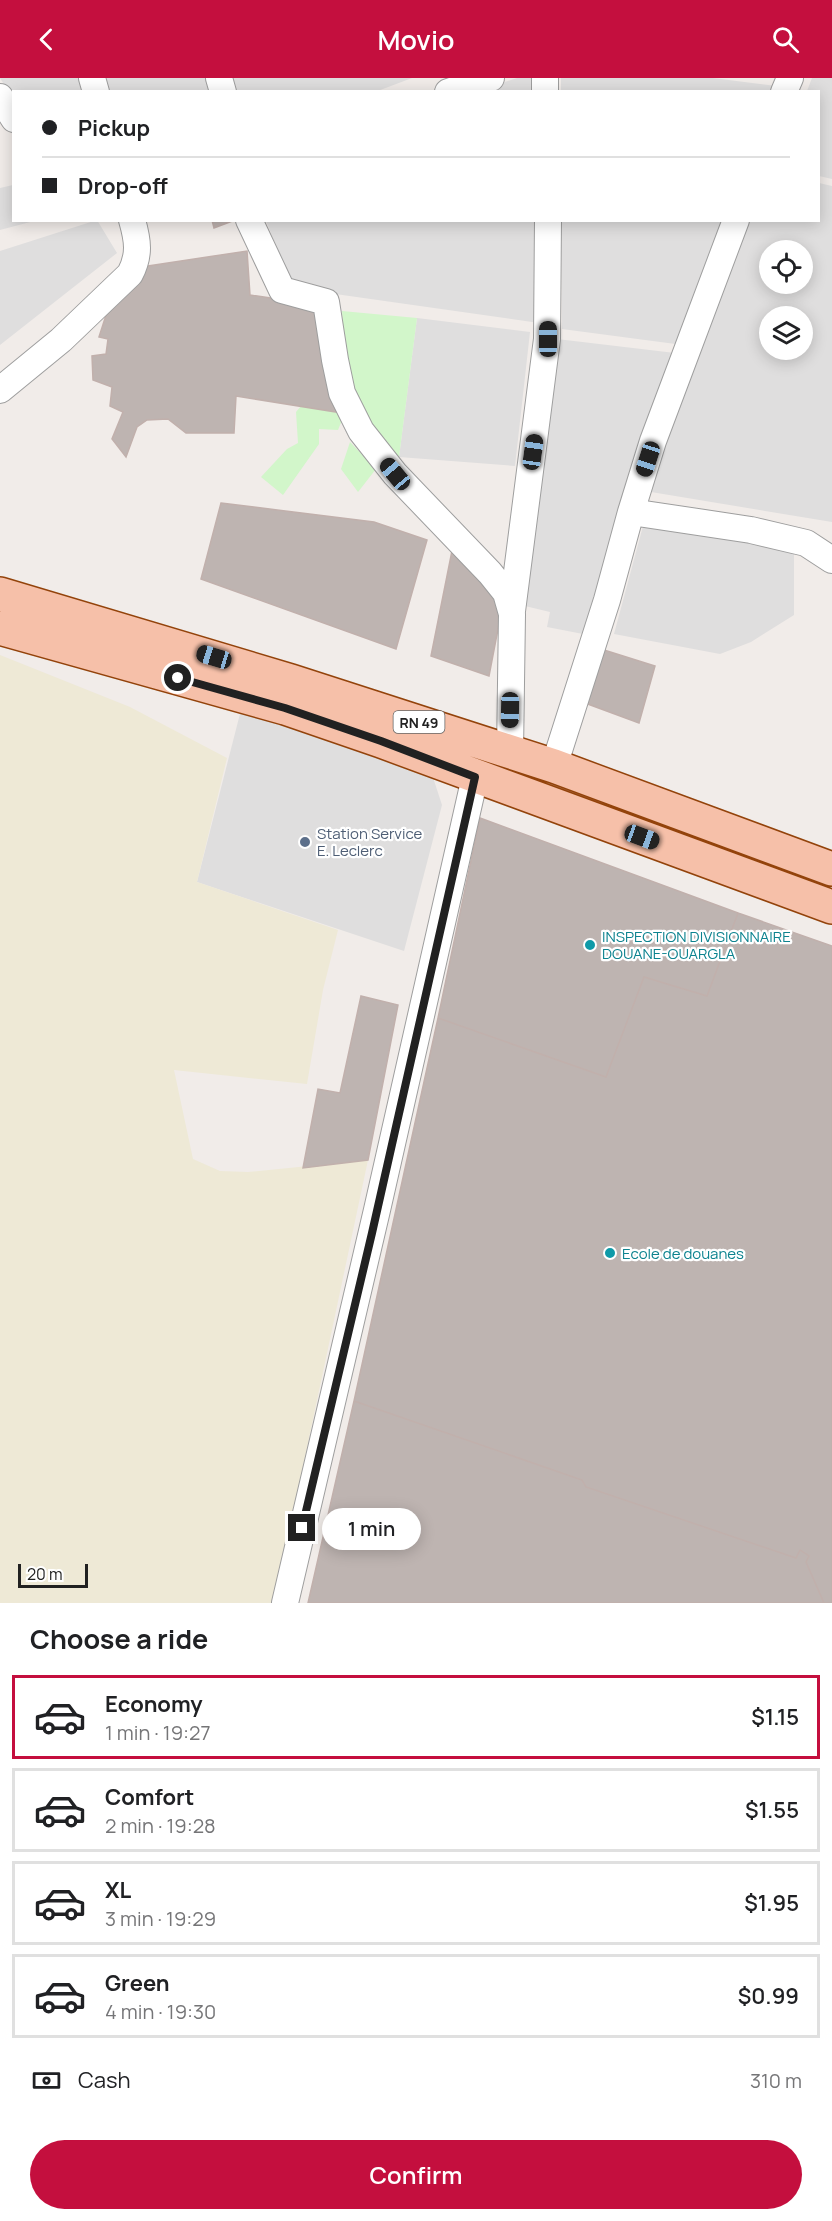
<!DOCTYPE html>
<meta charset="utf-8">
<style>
:root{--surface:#fff;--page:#f2f2f2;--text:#202124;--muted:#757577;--line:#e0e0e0;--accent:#c40f3e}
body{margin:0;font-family:Manrope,sans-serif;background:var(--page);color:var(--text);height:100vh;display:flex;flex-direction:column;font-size:22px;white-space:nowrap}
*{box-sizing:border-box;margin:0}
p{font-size:20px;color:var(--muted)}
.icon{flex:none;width:33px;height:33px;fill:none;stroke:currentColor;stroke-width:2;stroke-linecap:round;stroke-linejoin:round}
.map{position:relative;height:1525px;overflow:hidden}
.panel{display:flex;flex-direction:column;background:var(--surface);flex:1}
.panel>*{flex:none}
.hud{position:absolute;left:12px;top:12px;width:808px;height:132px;border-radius:0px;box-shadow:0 3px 15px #0003;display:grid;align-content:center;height:132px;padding:0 30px;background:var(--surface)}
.controls{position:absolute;left:759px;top:162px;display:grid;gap:12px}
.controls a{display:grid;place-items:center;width:54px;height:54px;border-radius:50%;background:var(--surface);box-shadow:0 3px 15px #0003;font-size:30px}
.scale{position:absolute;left:18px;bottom:15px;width:70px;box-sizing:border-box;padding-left:6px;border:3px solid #212121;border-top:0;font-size:16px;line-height:21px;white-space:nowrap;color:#212121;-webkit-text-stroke:4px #fff;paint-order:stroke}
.end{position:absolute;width:27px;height:27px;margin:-14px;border:8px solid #212121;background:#fff;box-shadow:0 0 0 3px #fff}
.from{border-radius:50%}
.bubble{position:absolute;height:42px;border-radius:21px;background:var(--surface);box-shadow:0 3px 15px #0003;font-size:20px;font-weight:600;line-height:42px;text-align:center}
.car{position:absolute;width:18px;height:36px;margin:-18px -9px;border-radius:8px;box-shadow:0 0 4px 2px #0007;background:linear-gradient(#222 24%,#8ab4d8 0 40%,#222 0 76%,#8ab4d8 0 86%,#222 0)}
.hud b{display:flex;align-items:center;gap:21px;height:57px;font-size:22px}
.hud b+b{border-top:2px solid var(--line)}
.hud i{width:15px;height:15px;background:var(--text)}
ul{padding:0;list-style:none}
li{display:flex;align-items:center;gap:18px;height:84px;margin:0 12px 9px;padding:0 18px;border:3px solid var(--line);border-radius:0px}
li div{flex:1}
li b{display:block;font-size:22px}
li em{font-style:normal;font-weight:600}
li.on{border-color:var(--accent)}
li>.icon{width:54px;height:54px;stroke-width:1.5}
h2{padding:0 30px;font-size:27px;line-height:72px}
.pay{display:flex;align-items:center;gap:15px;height:66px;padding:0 30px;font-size:22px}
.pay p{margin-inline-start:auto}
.cta{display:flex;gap:12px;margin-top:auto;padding:12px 30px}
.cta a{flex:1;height:69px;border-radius:36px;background:var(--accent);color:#fff;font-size:24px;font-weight:600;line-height:69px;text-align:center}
header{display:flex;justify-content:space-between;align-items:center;height:78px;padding:0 30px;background:var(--accent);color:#fff;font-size:27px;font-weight:600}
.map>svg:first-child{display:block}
.residential{fill:#dfdede;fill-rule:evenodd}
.farmland{fill:#eee9d6}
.park{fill:#d2f6ca}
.building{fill:#beb4b1;stroke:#c1b0ac;stroke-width:1.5}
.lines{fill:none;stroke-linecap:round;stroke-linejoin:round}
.street-casing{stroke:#9e9e9e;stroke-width:28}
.primary-casing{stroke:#93430b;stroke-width:36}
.street{stroke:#fff;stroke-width:26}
.primary{stroke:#f6c0a9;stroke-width:33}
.route{stroke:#212121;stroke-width:8}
.service-dot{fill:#5c6f8a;stroke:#fff;stroke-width:2}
.culture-dot{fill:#0f9aa8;stroke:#fff;stroke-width:2}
.labels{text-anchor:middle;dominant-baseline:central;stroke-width:4.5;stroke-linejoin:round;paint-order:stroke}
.shield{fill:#fff;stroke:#646464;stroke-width:1.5}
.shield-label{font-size:14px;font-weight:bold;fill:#212121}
.service-label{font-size:15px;fill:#4e5e75;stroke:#fff;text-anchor:start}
.culture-label{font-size:15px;fill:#0d838f;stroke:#fff;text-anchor:start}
</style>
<header><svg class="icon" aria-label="back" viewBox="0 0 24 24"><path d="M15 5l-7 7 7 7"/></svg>Movio<svg class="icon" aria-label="search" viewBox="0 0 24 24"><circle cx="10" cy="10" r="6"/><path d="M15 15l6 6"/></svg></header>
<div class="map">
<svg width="832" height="1525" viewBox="0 0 832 1525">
<rect width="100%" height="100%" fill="#f1ece9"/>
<!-- residential -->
<path class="residential" d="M 0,0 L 79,0 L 84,13 L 14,14 L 13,21 Z
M 104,0 L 207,0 L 211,13 L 109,13 Z
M 229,0 L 412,0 L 375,14 L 233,13 Z
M 517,0 L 538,0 L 538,13 L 475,14 Z
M 561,0 L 713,0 L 776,8 L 774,14 L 561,14 Z
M 812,0 L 832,0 L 832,101 L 819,98 L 819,14 L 807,13 Z
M 819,105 L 832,108 L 832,444 L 639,412 L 748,143 L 819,142 ZM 770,172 L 802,172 L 802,206 L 770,206 ZM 770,238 L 802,238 L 802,272 L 770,272 Z
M 13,107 L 14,142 L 34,143 L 0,152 L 0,110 Z
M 97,142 L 117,175 L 0,267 L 0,173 Z
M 266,143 L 539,143 L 539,245 L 293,210 Z
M 561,143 L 728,143 L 683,267 L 562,251 Z
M 417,240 L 530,254 L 515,388 L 399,379 Z
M 557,261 L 675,275 L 583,556 L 547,549 L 550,534 L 525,528 Z
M 643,448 L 794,469 L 794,537 L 751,564 L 720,576 L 614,556 Z
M 243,624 L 427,681 L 442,727 L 404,873 L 197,804 Z"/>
<!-- farmland -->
<path class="farmland" d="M 0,577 L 130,629 L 227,680 L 197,804 L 338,852 L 323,912 L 307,1006 L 174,992 L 193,1081 L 220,1093 L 248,1094 L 368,1082 L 274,1525 L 0,1525 Z"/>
<!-- park -->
<path class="park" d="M 342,233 L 417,240 L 399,379 L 389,379 L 348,312 Z
M 301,328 L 336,334 L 342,342 L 338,352 L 319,351 L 319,366 L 283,417 L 261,399 L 287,371 L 298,365 L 296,334 Z
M 350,364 L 376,391 L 358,414 L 341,391 Z"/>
<!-- building -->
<path class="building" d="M 212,142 L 235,142 L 214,150 Z
M 247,173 L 250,217 L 317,227 L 336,334 L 236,318 L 234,355 L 186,355 L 168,341 L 147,342 L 137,349 L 126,379 L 112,361 L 123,334 L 110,328 L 112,309 L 93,302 L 92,278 L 106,276 L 108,261 L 99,259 L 110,225 L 131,202 L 148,188 Z
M 221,425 L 374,444 L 427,462 L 396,571 L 201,501 Z
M 453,468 L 503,525 L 489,598 L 431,578 Z
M 604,572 L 655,588 L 639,645 L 585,625 Z
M 480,740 L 738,835 L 707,918 L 644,899 L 606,999 L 438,940 Z
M 738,835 L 832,868 L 832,1525 L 824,1525 L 806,1484 L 809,1478 L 800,1472 L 796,1480 L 586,1409 L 582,1402 L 354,1323 L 438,940 L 606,999 L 644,899 L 707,918 Z
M 361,918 L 398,927 L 368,1082 L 303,1090 L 318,1011 L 340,1015 Z
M 354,1323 L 582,1402 L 586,1409 L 796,1480 L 800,1472 L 809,1478 L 806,1484 L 824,1525 L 308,1525 Z"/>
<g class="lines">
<defs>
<path id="street" d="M 92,0 L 96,14
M 219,0 L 223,14
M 545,0 L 545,14
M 448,14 L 491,0
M 784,14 L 790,0
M 0,19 L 14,41
M 249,142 L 282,212 L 326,224 L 335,282 L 342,315 L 361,353 L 395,396 L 490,495 L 506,515 L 512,536 L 510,674
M 0,312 L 61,262 L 130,196 C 140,177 138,163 132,142
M 631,434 L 751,452 L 806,465 L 832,482
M 512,533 L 547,261 L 548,142
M 554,688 L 607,522 L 631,434 L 653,363 L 736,142
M 285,1525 L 377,1132 L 475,699"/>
<path id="primary" d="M 0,516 L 291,603 L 554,688 L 832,791
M 0,550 L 285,630 L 381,663 L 832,829"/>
</defs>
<!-- street casing -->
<use href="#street" class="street-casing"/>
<!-- primary casing -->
<use href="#primary" class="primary-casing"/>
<!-- street -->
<use href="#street" class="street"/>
<!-- primary -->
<use href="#primary" class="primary"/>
</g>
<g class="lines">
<!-- route -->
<path class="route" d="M 178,600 L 285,630 L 381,663 L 475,699 L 372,1155 L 302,1450"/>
</g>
<!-- markers -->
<circle class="service-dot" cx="305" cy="764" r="6"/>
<g class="culture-dot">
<circle cx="590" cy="867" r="6"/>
<circle cx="610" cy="1175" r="6"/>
</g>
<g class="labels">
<!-- shield labels -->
<rect class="shield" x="393.5" y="633" width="51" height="22" rx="4.5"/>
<g class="shield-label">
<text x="419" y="644">RN 49</text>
</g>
<!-- service labels -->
<g class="service-label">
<text x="317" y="755">Station Service<tspan x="317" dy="17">E. Leclerc</tspan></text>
</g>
<!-- culture labels -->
<g class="culture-label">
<text x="602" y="858">INSPECTION DIVISIONNAIRE<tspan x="602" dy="17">DOUANE-OUARGLA</tspan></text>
<text x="622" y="1175">Ecole de douanes</text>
</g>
</g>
</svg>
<div class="controls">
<a><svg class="icon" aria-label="locate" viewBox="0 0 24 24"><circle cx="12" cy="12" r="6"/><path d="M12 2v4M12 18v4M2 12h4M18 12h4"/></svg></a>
<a><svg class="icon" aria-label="layers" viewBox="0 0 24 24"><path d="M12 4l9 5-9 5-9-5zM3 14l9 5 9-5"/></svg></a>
</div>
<div class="scale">20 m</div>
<i class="end from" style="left:178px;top:600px"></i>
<i class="end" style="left:302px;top:1450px"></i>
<div class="bubble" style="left:322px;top:1430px;width:99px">1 min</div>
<i class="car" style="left:548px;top:261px;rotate:0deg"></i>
<i class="car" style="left:533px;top:374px;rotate:8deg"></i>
<i class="car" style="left:648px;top:381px;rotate:198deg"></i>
<i class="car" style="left:395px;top:396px;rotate:320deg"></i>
<i class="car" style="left:214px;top:579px;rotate:287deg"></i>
<i class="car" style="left:510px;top:632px;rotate:181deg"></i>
<i class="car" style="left:642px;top:759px;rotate:110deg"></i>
<div class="hud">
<b><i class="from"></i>Pickup</b>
<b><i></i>Drop-off</b>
</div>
</div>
<section class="panel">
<h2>Choose a ride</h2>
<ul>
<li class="on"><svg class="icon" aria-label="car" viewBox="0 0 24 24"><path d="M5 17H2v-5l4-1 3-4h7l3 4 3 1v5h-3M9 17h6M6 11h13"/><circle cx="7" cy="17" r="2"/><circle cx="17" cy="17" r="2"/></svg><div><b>Economy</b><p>1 min · 19:27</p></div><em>$1.15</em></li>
<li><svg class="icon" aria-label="car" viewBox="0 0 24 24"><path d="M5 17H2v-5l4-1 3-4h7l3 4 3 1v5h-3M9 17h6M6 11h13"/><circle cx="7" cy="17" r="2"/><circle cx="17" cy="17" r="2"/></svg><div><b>Comfort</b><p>2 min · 19:28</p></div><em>$1.55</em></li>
<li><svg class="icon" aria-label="car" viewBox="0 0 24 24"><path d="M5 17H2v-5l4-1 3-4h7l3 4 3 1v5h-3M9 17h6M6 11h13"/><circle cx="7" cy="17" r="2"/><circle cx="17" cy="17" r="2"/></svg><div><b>XL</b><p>3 min · 19:29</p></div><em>$1.95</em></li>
<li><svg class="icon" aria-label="car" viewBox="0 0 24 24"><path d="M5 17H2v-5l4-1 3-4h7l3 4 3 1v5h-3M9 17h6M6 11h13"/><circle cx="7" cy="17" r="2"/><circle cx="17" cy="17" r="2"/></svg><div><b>Green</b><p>4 min · 19:30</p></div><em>$0.99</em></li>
</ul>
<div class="pay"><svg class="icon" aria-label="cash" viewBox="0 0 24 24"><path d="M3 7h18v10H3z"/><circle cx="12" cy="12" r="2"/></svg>Cash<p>310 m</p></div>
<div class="cta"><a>Confirm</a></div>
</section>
